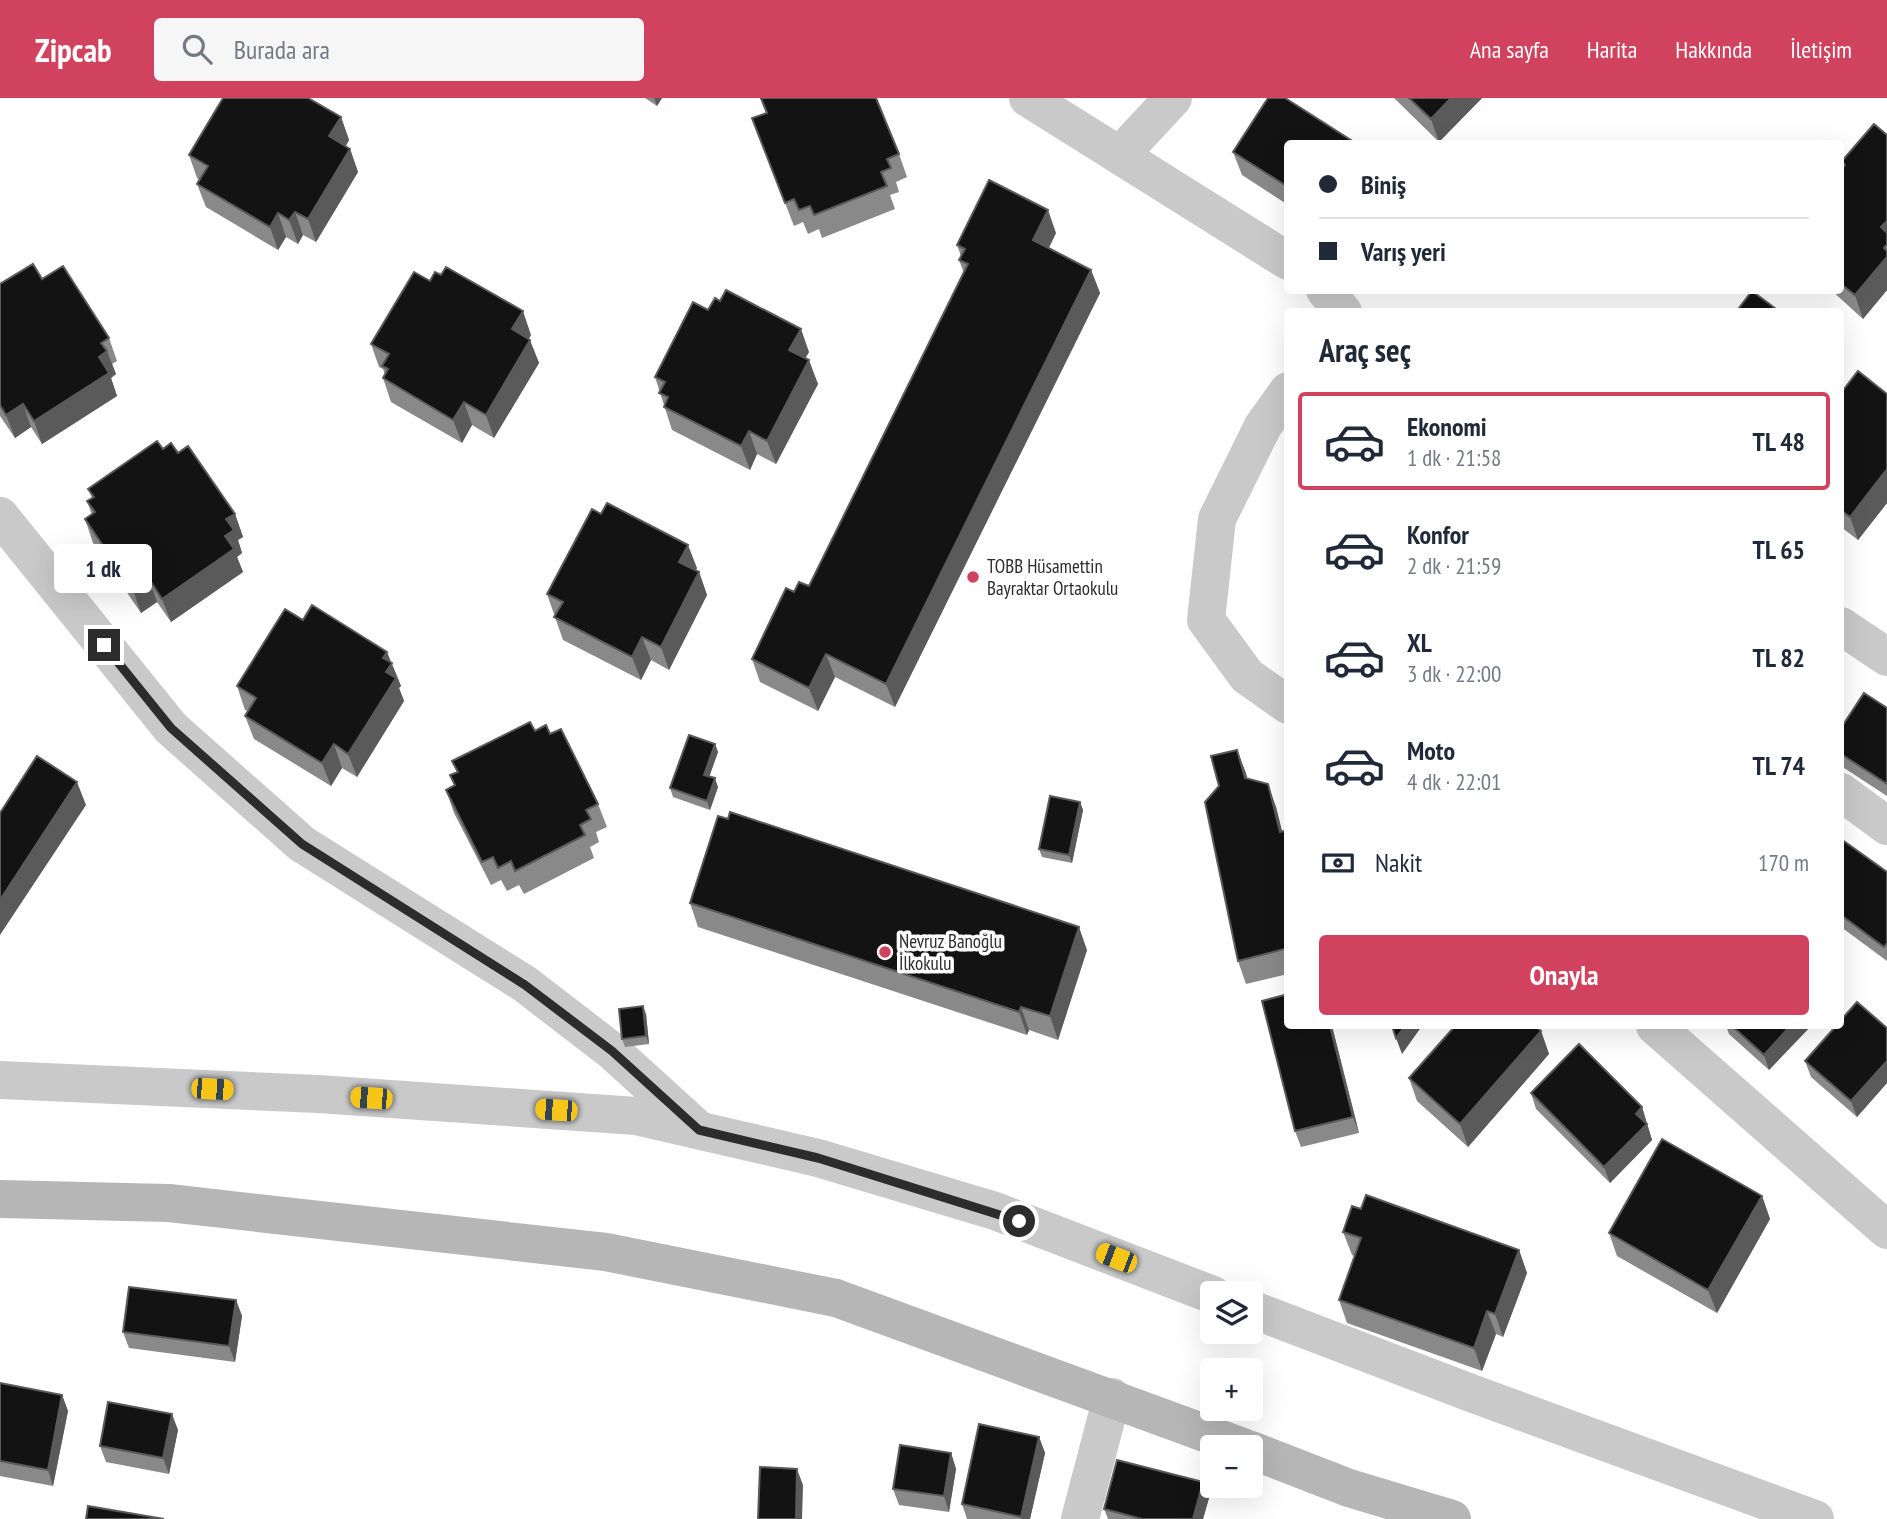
<!DOCTYPE html>
<html lang="tr">
<meta charset="utf-8">
<style>
:root{--surface:#fff;--page:#f6f6f7;--text:#1f2937;--muted:#747a83;--line:#e0e1e3;--accent:#d0425d}
body{margin:0;font-family:"PT Sans Narrow",sans-serif;background:var(--page);color:var(--text);height:100vh;display:flex;flex-direction:column;font-size:26px;white-space:nowrap}
*{box-sizing:border-box;margin:0}
p{font-size:23px;color:var(--muted)}
.icon{flex:none;width:38px;height:38px;fill:none;stroke:currentColor;stroke-width:2;stroke-linecap:round;stroke-linejoin:round}
.map{position:relative;flex:1;overflow:hidden}
.side{position:absolute;left:1284px;top:210px;width:560px;height:721px;display:flex;flex-direction:column;background:var(--surface);border-radius:7px;box-shadow:0 7px 28px #0002}
.side>*{flex:none}
.hud{position:absolute;left:1284px;top:42px;width:560px;height:154px;border-radius:7px;box-shadow:0 7px 28px #0002;display:grid;align-content:center;height:154px;padding:0 35px;background:var(--surface)}
.buttons{position:absolute;left:1200px;top:1183px;display:grid;gap:14px}
.buttons a{display:grid;place-items:center;width:63px;height:63px;border-radius:7px;background:var(--surface);box-shadow:0 7px 28px #0002;font-size:35px}
.end{position:absolute;width:32px;height:32px;margin:-16px;border:9px solid #2c2c2c;background:#fff;box-shadow:0 0 0 4px #fff}
.from{border-radius:50%}
.bubble{position:absolute;height:49px;border-radius:7px;background:var(--surface);box-shadow:0 7px 28px #0002;font-size:23px;font-weight:700;line-height:49px;text-align:center}
.car{position:absolute;width:21px;height:42px;margin:-21px -10px;border-radius:9px;box-shadow:0 0 5px 2px #0007;background:linear-gradient(#f5c518 24%,#345 0 40%,#f5c518 0 76%,#345 0 86%,#f5c518 0)}
.hud b{display:flex;align-items:center;gap:24px;height:66px;font-size:26px}
.hud b+b{border-top:2px solid var(--line)}
.hud i{width:18px;height:18px;background:var(--text)}
ul{padding:0;list-style:none}
li{display:flex;align-items:center;gap:21px;height:98px;margin:0 14px 10px;padding:0 21px;border:4px solid transparent;border-radius:7px}
li div{flex:1}
li b{display:block;font-size:26px}
li em{font-style:normal;font-weight:700}
li.selected{border-color:var(--accent)}
li>.icon{width:63px;height:63px;stroke-width:1.5}
h2{padding:0 35px;font-size:32px;line-height:84px}
.pay{display:flex;align-items:center;gap:18px;height:77px;padding:0 35px;font-size:26px}
.pay p{margin-inline-start:auto}
.cta{display:flex;gap:14px;margin-top:auto;padding:14px 35px}
.cta a{flex:1;height:80px;border-radius:7px;background:var(--accent);color:#fff;font-size:28px;font-weight:700;line-height:80px;text-align:center}
header{display:flex;align-items:center;gap:42px;box-sizing:border-box;height:98px;padding:0 35px;background:var(--accent);color:#fff}
header strong{font-size:33px}
nav{display:flex;gap:38px;margin-inline-start:auto;font-size:24px}
.search{width:490px;height:63px;background:var(--page);display:flex;align-items:center;gap:18px;box-sizing:border-box;padding:0 24px;border-radius:7px;color:var(--muted);font-size:26px}
.map>svg:first-child{display:block}
.lines{fill:none;stroke-linecap:round;stroke-linejoin:round}
.minor{stroke:#c9c9c9;stroke-width:38}
.tertiary{stroke:#c9c9c9;stroke-width:38}
.secondary{stroke:#b6b6b6;stroke-width:38}
.wall{fill:#898989}
.shaded-wall{fill:#5a5a5a}
.building{fill:#131313;stroke:#5a5a5a;stroke-width:2}
.route{stroke:#2c2c2c;stroke-width:9}
.poi-dot{fill:#d0425d;stroke:#fff;stroke-width:2.5}
.labels{text-anchor:middle;dominant-baseline:central;stroke-width:7;stroke-linejoin:round;paint-order:stroke}
.poi-label{font-size:19px;fill:#2c2c2c;stroke:#fff;text-anchor:start}
</style>
<header>
<strong>Zipcab</strong>
<div class="search"><svg class="icon" aria-label="search" viewBox="0 0 24 24"><circle cx="10" cy="10" r="6"/><path d="M15 15l6 6"/></svg>Burada ara</div>
<nav><a>Ana sayfa</a><a>Harita</a><a>Hakkında</a><a>İletişim</a></nav>
</header>
<div class="map">
<svg width="1887" height="1421" viewBox="0 0 1887 1421">
<rect width="100%" height="100%" fill="#fff"/>
<g class="lines">
<!-- minor -->
<path class="minor" d="M 1028,0 L 1288,163
M 1120,57 L 1173,0
M 1325,192 L 1343,214
M 1288,293 L 1263,328 L 1217,421 L 1206,522 L 1247,578 L 1288,607
M 0,418 L 171,630 L 302,746 L 525,886 L 612,953 L 699,1032
M 1841,528 L 1887,559
M 1841,694 L 1887,728
M 1655,928 L 1887,1132
M 1080,1421 L 1112,1299"/>
<!-- tertiary -->
<path class="tertiary" d="M 0,982 L 318,996 L 636,1018 L 818,1060 L 995,1113 L 1213,1197
M 1251,1211 L 1471,1295 L 1815,1421"/>
<!-- secondary -->
<path class="secondary" d="M 0,1101 L 169,1105 L 606,1154 L 836,1200 L 1243,1349
M 1251,1352 L 1349,1390 L 1452,1421"/>
</g>
<!-- wall -->
<path class="wall" d="M 645,0 L 662,0 L 657,8 Z
M 760,0 L 899,56 L 907,79 L 896,84 L 899,94 L 890,97 L 895,111 L 822,140 L 819,131 L 808,136 L 803,124 L 794,128 L 752,20 L 766,15 Z
M 1394,0 L 1482,0 L 1439,44 Z
M 341,19 L 349,42 L 346,48 L 350,51 L 358,74 L 316,144 L 303,137 L 298,146 L 286,139 L 278,152 L 206,109 L 197,86 L 200,82 L 197,80 L 189,57 Z
M 1887,37 L 1887,192 L 1863,221 L 1831,192 L 1841,192 L 1841,72 L 1844,69 L 1842,63 Z
M 1288,46 L 1288,107 L 1242,77 L 1233,54 Z
M 1056,135 L 1049,150 L 1091,172 L 1100,195 L 895,609 L 835,579 L 818,613 L 760,584 L 752,561 L 794,494 L 809,488 L 964,175 L 959,162 L 961,158 L 957,147 Z
M 42,181 L 109,240 L 117,263 L 112,266 L 116,276 L 111,280 L 117,298 L 42,346 L 31,329 L 15,340 L 0,318 L 0,186 Z
M 708,212 L 809,254 L 805,260 L 818,286 L 776,366 L 757,356 L 750,372 L 672,332 L 655,279 Z
M 531,237 L 529,241 L 539,265 L 494,340 L 472,327 L 462,345 L 391,304 L 383,280 L 385,276 L 383,271 L 379,269 L 371,246 Z
M 1841,295 L 1887,296 L 1887,405 L 1858,442 L 1841,429 Z
M 163,351 L 178,355 L 235,416 L 243,439 L 238,442 L 242,455 L 237,459 L 243,474 L 171,524 L 157,504 L 141,515 L 93,445 L 85,421 L 92,417 L 87,403 L 92,400 L 88,391 Z
M 697,470 L 695,472 L 699,474 L 707,497 L 669,572 L 651,562 L 641,582 L 563,542 L 547,496 Z
M 303,522 L 391,564 L 401,588 L 399,590 L 404,603 L 357,679 L 342,670 L 331,688 L 254,641 L 245,618 L 248,613 L 245,612 L 237,588 Z
M 1887,610 L 1887,698 L 1841,668 L 1841,630 Z
M 535,633 L 550,636 L 598,706 L 607,729 L 596,734 L 599,744 L 590,749 L 594,760 L 524,796 L 519,787 L 507,793 L 501,782 L 491,787 L 454,715 L 446,692 L 454,687 L 450,677 L 457,674 L 452,663 Z
M 715,646 L 718,654 L 709,679 L 718,689 L 710,712 L 673,699 L 670,690 Z
M 1237,652 L 1247,680 L 1276,709 L 1282,734 L 1288,732 L 1288,876 L 1246,886 L 1238,863 L 1219,688 Z
M 1080,704 L 1083,712 L 1072,765 L 1042,759 L 1039,751 Z
M 1841,741 L 1887,774 L 1887,863 L 1841,829 Z
M 690,805 L 1087,852 L 1058,942 L 1029,932 L 1027,937 L 698,829 Z
M 646,916 L 649,946 L 625,949 L 622,941 Z
M 1332,928 L 1359,1035 L 1301,1049 L 1295,1033 Z
M 1726,928 L 1811,928 L 1769,972 L 1729,936 Z
M 1887,930 L 1887,985 L 1857,1019 L 1811,979 L 1805,963 Z
M 1541,933 L 1549,956 L 1468,1049 L 1417,1003 L 1409,980 Z
M 1531,995 L 1642,1009 L 1652,1042 L 1610,1085 L 1536,1011 Z
M 1762,1098 L 1770,1121 L 1717,1215 L 1617,1158 L 1609,1135 Z
M 1361,1111 L 1519,1152 L 1527,1175 L 1503,1239 L 1496,1236 L 1482,1273 L 1347,1225 L 1339,1202 L 1354,1158 L 1352,1157 L 1343,1134 Z
M 236,1202 L 242,1218 L 235,1264 L 129,1250 L 123,1234 Z
M 0,1285 L 62,1297 L 68,1313 L 53,1388 L 0,1378 Z
M 178,1332 L 169,1376 L 106,1364 L 100,1348 Z
M 1039,1339 L 1045,1355 L 1030,1421 L 967,1421 L 962,1406 Z
M 951,1355 L 956,1371 L 949,1414 L 899,1407 L 893,1391 Z
M 1203,1384 L 1209,1400 L 1203,1421 L 1108,1421 L 1104,1411 Z"/>
<!-- shaded-wall -->
<path class="shaded-wall" d="M 654,0 L 662,0 L 657,8 Z
M 1451,0 L 1482,0 L 1439,44 L 1431,21 Z
M 341,19 L 349,42 L 338,61 L 329,38 Z
M 350,51 L 358,74 L 316,144 L 308,121 Z
M 1048,112 L 1056,135 L 1041,165 L 1033,142 Z
M 295,114 L 303,137 L 298,146 L 289,122 Z
M 278,115 L 286,139 L 278,152 L 270,129 Z
M 1887,123 L 1887,145 L 1881,129 Z
M 1887,159 L 1887,192 L 1863,221 L 1855,197 Z
M 1091,172 L 1100,195 L 895,609 L 886,586 Z
M 523,213 L 531,237 L 521,254 L 512,231 Z
M 801,231 L 809,254 L 797,275 L 789,252 Z
M 530,242 L 539,265 L 494,340 L 486,317 Z
M 107,253 L 116,276 L 111,280 L 117,298 L 42,346 L 34,323 L 99,259 Z
M 809,262 L 818,286 L 776,366 L 767,343 Z
M 464,304 L 472,327 L 462,345 L 453,322 Z
M 23,306 L 31,329 L 15,340 L 6,317 Z
M 749,333 L 757,356 L 750,372 L 741,348 Z
M 1887,371 L 1887,405 L 1858,442 L 1850,419 Z
M 235,416 L 243,439 L 238,442 L 242,455 L 237,459 L 243,474 L 171,524 L 162,501 L 226,421 Z
M 688,447 L 697,470 L 688,487 L 679,464 Z
M 699,474 L 707,497 L 669,572 L 661,549 Z
M 149,481 L 157,504 L 141,515 L 133,492 Z
M 642,539 L 651,562 L 641,582 L 632,559 Z
M 387,554 L 401,588 L 399,590 L 404,603 L 357,679 L 348,656 L 386,574 L 383,560 Z
M 826,556 L 835,579 L 818,613 L 809,590 Z
M 334,646 L 342,670 L 331,688 L 322,665 Z
M 715,646 L 718,654 L 707,685 L 704,677 Z
M 1237,652 L 1246,675 L 1253,703 L 1245,680 Z
M 715,680 L 718,689 L 710,712 L 707,703 Z
M 77,684 L 86,707 L 0,837 L 0,802 Z
M 1268,686 L 1276,709 L 1288,757 L 1280,734 Z
M 1080,704 L 1083,712 L 1072,765 L 1069,757 Z
M 1079,829 L 1087,852 L 1058,942 L 1050,918 Z
M 643,908 L 646,916 L 649,946 L 646,938 Z
M 1021,909 L 1029,932 L 1027,937 L 1019,914 Z
M 1330,928 L 1332,928 L 1359,1035 L 1353,1019 Z
M 1405,928 L 1422,928 L 1402,956 L 1396,940 Z
M 1790,928 L 1811,928 L 1769,972 L 1764,957 Z
M 1541,933 L 1549,956 L 1468,1049 L 1460,1026 Z
M 1887,963 L 1887,985 L 1857,1019 L 1851,1003 Z
M 1642,1009 L 1652,1042 L 1610,1085 L 1604,1069 L 1636,1016 Z
M 1762,1098 L 1770,1121 L 1717,1215 L 1708,1192 Z
M 1519,1152 L 1527,1175 L 1503,1239 L 1495,1216 Z
M 236,1202 L 242,1218 L 235,1264 L 229,1248 Z
M 1487,1213 L 1496,1236 L 1482,1273 L 1474,1250 Z
M 62,1297 L 68,1313 L 53,1388 L 48,1372 Z
M 172,1316 L 178,1332 L 169,1376 L 163,1360 Z
M 1039,1339 L 1045,1355 L 1030,1421 L 1022,1421 L 1021,1419 Z
M 951,1355 L 956,1371 L 949,1414 L 944,1398 Z
M 797,1371 L 803,1387 L 802,1421 L 796,1421 Z
M 1203,1384 L 1209,1400 L 1203,1421 L 1193,1421 Z"/>
<!-- building -->
<path class="building" d="M 223,0 L 308,0 L 341,19 L 329,38 L 350,51 L 308,121 L 295,114 L 289,122 L 278,115 L 270,129 L 197,86 L 208,68 L 189,57 Z
M 761,0 L 876,0 L 899,56 L 887,61 L 891,70 L 881,74 L 887,88 L 814,117 L 810,108 L 799,112 L 794,101 L 785,105 L 752,20 L 767,15 Z
M 1268,0 L 1285,0 L 1357,46 L 1288,46 L 1288,89 L 1233,54 Z
M 1409,0 L 1451,0 L 1431,21 Z
M 1874,26 L 1887,37 L 1887,123 L 1881,129 L 1887,135 L 1887,146 L 1884,150 L 1887,153 L 1887,159 L 1855,197 L 1841,186 L 1841,72 L 1845,67 L 1842,63 Z
M 989,82 L 1048,112 L 1033,142 L 1091,172 L 886,586 L 826,556 L 809,590 L 752,561 L 786,490 L 794,494 L 799,484 L 809,488 L 968,166 L 959,162 L 965,151 L 957,147 Z
M 33,166 L 42,181 L 63,168 L 109,240 L 101,245 L 107,253 L 99,259 L 109,275 L 34,323 L 23,306 L 6,317 L 0,307 L 0,186 Z
M 446,169 L 523,213 L 512,231 L 530,242 L 486,317 L 464,304 L 453,322 L 383,280 L 388,271 L 382,268 L 389,256 L 371,246 L 414,174 L 430,183 L 435,174 L 441,177 Z
M 726,192 L 801,231 L 789,252 L 809,262 L 767,343 L 749,333 L 741,348 L 664,309 L 668,299 L 659,295 L 665,284 L 655,279 L 693,204 L 708,212 L 715,200 L 720,203 Z
M 1752,193 L 1780,214 L 1736,214 Z
M 1858,273 L 1887,296 L 1887,371 L 1850,419 L 1841,412 L 1841,295 Z
M 157,343 L 163,351 L 171,345 L 178,355 L 188,348 L 235,416 L 226,421 L 234,432 L 225,438 L 234,451 L 162,501 L 149,481 L 133,492 L 85,421 L 95,414 L 87,403 L 94,399 L 88,391 Z
M 607,405 L 688,447 L 679,464 L 699,474 L 661,549 L 642,539 L 632,559 L 554,519 L 563,504 L 547,496 L 592,411 L 601,416 Z
M 312,507 L 387,554 L 383,560 L 392,565 L 386,574 L 396,580 L 348,656 L 334,646 L 322,665 L 245,618 L 256,600 L 237,588 L 285,511 L 303,522 Z
M 1864,595 L 1887,610 L 1887,686 L 1841,656 L 1841,630 Z
M 530,624 L 535,633 L 546,627 L 550,636 L 561,631 L 598,706 L 586,712 L 591,721 L 580,727 L 585,737 L 515,773 L 511,763 L 498,770 L 493,759 L 482,764 L 446,692 L 455,687 L 450,677 L 458,674 L 452,663 Z
M 689,637 L 715,646 L 704,677 L 715,680 L 707,703 L 670,690 Z
M 1237,652 L 1245,680 L 1268,686 L 1280,734 L 1288,732 L 1288,850 L 1238,863 L 1205,704 L 1219,688 L 1211,658 Z
M 37,658 L 77,684 L 0,802 L 0,715 Z
M 1050,698 L 1080,704 L 1069,757 L 1039,751 Z
M 730,714 L 1079,829 L 1050,918 L 1021,909 L 1019,914 L 690,805 L 718,718 L 728,721 Z
M 1841,741 L 1887,774 L 1887,845 L 1884,849 L 1841,817 Z
M 1288,896 L 1288,928 L 1330,928 L 1353,1019 L 1295,1033 L 1262,903 Z
M 1857,904 L 1887,930 L 1887,963 L 1851,1003 L 1805,963 L 1836,928 L 1841,928 L 1841,922 Z
M 643,908 L 646,938 L 622,941 L 619,911 Z
M 1392,928 L 1405,928 L 1396,940 Z
M 1455,928 L 1535,928 L 1541,933 L 1460,1026 L 1409,980 Z
M 1732,928 L 1790,928 L 1764,957 Z
M 1579,946 L 1642,1009 L 1636,1016 L 1647,1026 L 1604,1069 L 1531,995 Z
M 1662,1041 L 1762,1098 L 1708,1192 L 1609,1135 Z
M 1366,1097 L 1519,1152 L 1495,1216 L 1487,1213 L 1474,1250 L 1339,1202 L 1361,1140 L 1343,1134 L 1352,1108 L 1361,1111 Z
M 129,1189 L 236,1202 L 229,1248 L 123,1234 Z
M 0,1285 L 62,1297 L 48,1372 L 0,1363 Z
M 108,1304 L 172,1316 L 163,1360 L 100,1348 Z
M 979,1326 L 1039,1339 L 1021,1419 L 962,1406 Z
M 900,1347 L 951,1355 L 944,1398 L 893,1391 Z
M 1117,1362 L 1203,1384 L 1193,1421 L 1142,1421 L 1104,1411 Z
M 760,1369 L 797,1371 L 796,1421 L 758,1421 Z
M 88,1408 L 164,1421 L 86,1421 Z"/>
<g class="lines">
<!-- route -->
<path class="route" d="M 104,547 L 171,630 L 302,746 L 525,887 L 612,953 L 699,1032 L 818,1060 L 1019,1123"/>
</g>
<!-- markers -->
<g class="poi-dot">
<circle cx="973" cy="479" r="7"/>
<circle cx="885" cy="854" r="7"/>
</g>
<g class="labels">
<!-- poi labels -->
<g class="poi-label">
<text x="987" y="468">TOBB Hüsamettin<tspan x="987" dy="22">Bayraktar Ortaokulu</tspan></text>
<text x="899" y="843">Nevruz Banoğlu<tspan x="899" dy="22">İlkokulu</tspan></text>
</g>
</g>
</svg>
<div class="buttons">
<a><svg class="icon" aria-label="layers" viewBox="0 0 24 24"><path d="M12 4l9 5-9 5-9-5zM3 14l9 5 9-5"/></svg></a>
<a>+</a>
<a>−</a>
</div>
<i class="end from" style="left:1019px;top:1123px"></i>
<i class="end" style="left:104px;top:547px"></i>
<div class="bubble" style="left:54px;top:446px;width:98px">1 dk</div>
<i class="car" style="left:212px;top:991px;rotate:93deg"></i>
<i class="car" style="left:371px;top:1000px;rotate:274deg"></i>
<i class="car" style="left:556px;top:1012px;rotate:274deg"></i>
<i class="car" style="left:1116px;top:1160px;rotate:291deg"></i>
<div class="hud">
<b><i class="from"></i>Biniş</b>
<b><i></i>Varış yeri</b>
</div>
<section class="side">
<h2>Araç seç</h2>
<ul>
<li class="selected"><svg class="icon" aria-label="car" viewBox="0 0 24 24"><path d="M5 17H2v-5l4-1 3-4h7l3 4 3 1v5h-3M9 17h6M6 11h13"/><circle cx="7" cy="17" r="2"/><circle cx="17" cy="17" r="2"/></svg><div><b>Ekonomi</b><p>1 dk · 21:58</p></div><em>TL 48</em></li>
<li><svg class="icon" aria-label="car" viewBox="0 0 24 24"><path d="M5 17H2v-5l4-1 3-4h7l3 4 3 1v5h-3M9 17h6M6 11h13"/><circle cx="7" cy="17" r="2"/><circle cx="17" cy="17" r="2"/></svg><div><b>Konfor</b><p>2 dk · 21:59</p></div><em>TL 65</em></li>
<li><svg class="icon" aria-label="car" viewBox="0 0 24 24"><path d="M5 17H2v-5l4-1 3-4h7l3 4 3 1v5h-3M9 17h6M6 11h13"/><circle cx="7" cy="17" r="2"/><circle cx="17" cy="17" r="2"/></svg><div><b>XL</b><p>3 dk · 22:00</p></div><em>TL 82</em></li>
<li><svg class="icon" aria-label="car" viewBox="0 0 24 24"><path d="M5 17H2v-5l4-1 3-4h7l3 4 3 1v5h-3M9 17h6M6 11h13"/><circle cx="7" cy="17" r="2"/><circle cx="17" cy="17" r="2"/></svg><div><b>Moto</b><p>4 dk · 22:01</p></div><em>TL 74</em></li>
</ul>
<div class="pay"><svg class="icon" aria-label="cash" viewBox="0 0 24 24"><path d="M3 7h18v10H3z"/><circle cx="12" cy="12" r="2"/></svg>Nakit<p>170 m</p></div>
<div class="cta"><a>Onayla</a></div>
</section>
</div>
